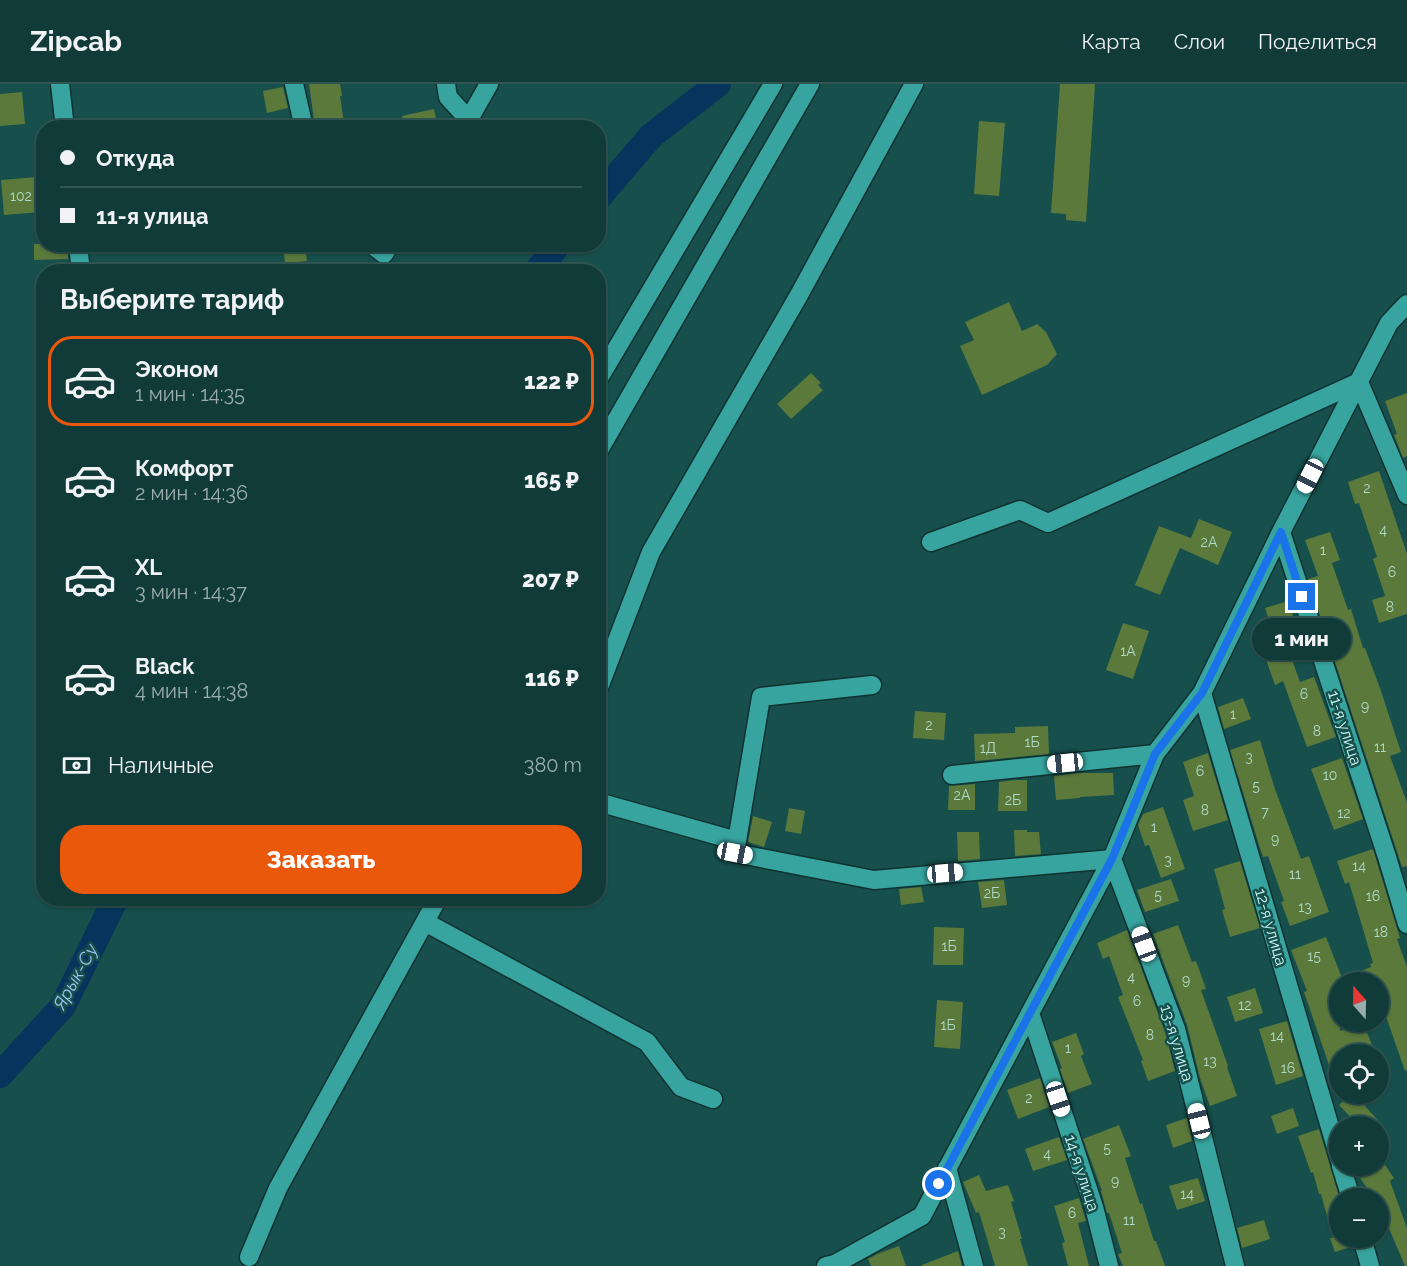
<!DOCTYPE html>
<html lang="ru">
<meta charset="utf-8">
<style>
:root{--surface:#103b39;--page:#194241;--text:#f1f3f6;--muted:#9cadae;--line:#305553;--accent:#ea580c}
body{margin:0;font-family:Raleway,sans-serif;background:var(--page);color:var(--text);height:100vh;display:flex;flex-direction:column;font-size:22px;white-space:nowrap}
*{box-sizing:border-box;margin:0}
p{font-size:20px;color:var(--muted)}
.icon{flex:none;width:33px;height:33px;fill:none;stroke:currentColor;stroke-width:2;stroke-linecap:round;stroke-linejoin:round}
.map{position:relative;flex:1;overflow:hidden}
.drawer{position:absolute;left:36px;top:180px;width:570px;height:642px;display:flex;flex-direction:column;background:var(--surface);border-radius:24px;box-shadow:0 2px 4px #0004,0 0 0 2px var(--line)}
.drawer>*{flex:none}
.guide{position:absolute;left:36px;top:36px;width:570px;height:132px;border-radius:24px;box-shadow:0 2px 4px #0004,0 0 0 2px var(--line);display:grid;align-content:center;height:132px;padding:0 24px;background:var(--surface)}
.needle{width:39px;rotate:340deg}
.fabs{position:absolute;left:1329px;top:888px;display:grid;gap:12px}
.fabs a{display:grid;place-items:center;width:60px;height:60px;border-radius:50%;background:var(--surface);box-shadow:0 2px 4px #0004,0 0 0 2px var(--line);font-size:30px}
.end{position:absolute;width:27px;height:27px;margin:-14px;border:8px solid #1a73e8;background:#fff;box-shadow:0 0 0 3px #fff}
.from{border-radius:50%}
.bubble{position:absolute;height:42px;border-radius:21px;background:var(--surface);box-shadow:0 2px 4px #0004,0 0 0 2px var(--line);font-size:20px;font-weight:800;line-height:42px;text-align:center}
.car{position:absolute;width:18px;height:36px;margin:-18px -9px;border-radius:8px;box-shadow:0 0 4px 2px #0007;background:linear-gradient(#fff 24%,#345 0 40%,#fff 0 76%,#345 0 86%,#fff 0)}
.guide b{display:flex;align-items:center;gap:21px;height:57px;font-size:22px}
.guide b+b{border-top:2px solid var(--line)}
.guide i{width:15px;height:15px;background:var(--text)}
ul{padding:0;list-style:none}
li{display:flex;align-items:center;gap:18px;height:90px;margin:0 12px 9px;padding:0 12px;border:3px solid transparent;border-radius:24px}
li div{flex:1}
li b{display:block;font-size:22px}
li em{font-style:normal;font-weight:800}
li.on{border-color:var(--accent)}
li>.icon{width:54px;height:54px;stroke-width:1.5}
h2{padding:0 24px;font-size:27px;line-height:72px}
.pay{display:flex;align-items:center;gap:15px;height:66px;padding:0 24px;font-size:22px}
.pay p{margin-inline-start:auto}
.cta{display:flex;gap:12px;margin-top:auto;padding:12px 24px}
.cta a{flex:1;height:69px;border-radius:24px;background:var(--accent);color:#fff;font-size:24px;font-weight:800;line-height:69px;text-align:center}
header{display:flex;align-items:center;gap:36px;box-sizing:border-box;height:84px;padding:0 30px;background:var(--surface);border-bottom:2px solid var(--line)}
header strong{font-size:28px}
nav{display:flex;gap:33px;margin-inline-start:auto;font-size:21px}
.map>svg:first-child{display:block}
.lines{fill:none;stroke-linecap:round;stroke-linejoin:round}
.river{stroke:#06345c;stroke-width:26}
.building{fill:#5a793b}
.minor-casing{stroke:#103230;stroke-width:21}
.minor{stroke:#38a49f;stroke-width:18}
.route{stroke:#1a73e8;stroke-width:8}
.labels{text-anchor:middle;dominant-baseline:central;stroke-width:5;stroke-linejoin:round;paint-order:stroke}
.number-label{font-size:14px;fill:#b0dac9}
.street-label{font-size:16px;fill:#ccfbf8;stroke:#164f4c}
.water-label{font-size:18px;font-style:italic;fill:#9ac6f6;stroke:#164f4c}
</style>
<header>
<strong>Zipcab</strong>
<nav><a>Карта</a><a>Слои</a><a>Поделиться</a></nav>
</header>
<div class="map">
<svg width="1407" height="1182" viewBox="0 0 1407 1182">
<rect width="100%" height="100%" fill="#164f4c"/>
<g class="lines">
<!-- river -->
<path class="river" d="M 598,114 L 651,52 L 718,0
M 536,188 L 559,160
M 0,991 L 63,922 L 116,814"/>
</g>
<!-- building -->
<path class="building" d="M 309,0 L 340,0 L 342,12 L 340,12 L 344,39 L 315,43 Z
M 1060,0 L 1095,0 L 1086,138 L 1066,136 L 1066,130 L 1051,129 Z
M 283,3 L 288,24 L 267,29 L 263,7 Z
M 22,8 L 25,40 L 0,42 L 0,10 Z
M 434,25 L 438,44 L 405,44 L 402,32 Z
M 979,37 L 1005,39 L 999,112 L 974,110 Z
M 38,93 L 41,128 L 4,131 L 1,96 Z
M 34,160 L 67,160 L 68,175 L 34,176 Z
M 283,160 L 305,160 L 307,177 L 285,179 Z
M 1009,218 L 1022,247 L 1037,240 L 1046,248 L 1057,270 L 1047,281 L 982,311 L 960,262 L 974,256 L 965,238 Z
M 811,289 L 821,299 L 818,301 L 823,306 L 791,335 L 777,320 Z
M 1407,309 L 1407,372 L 1403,374 L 1394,351 L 1397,350 L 1385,317 Z
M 1379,387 L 1407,470 L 1407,530 L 1379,539 L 1372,516 L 1385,512 L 1373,475 L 1377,473 L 1359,419 L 1355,420 L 1348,398 Z
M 1199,435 L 1232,448 L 1218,481 L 1180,464 L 1160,511 L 1135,501 L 1159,442 L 1191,454 Z
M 1330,448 L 1340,476 L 1332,479 L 1348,526 L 1351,525 L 1363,564 L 1365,564 L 1380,604 L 1401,668 L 1390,672 L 1407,719 L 1407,782 L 1402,783 L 1308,495 L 1318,492 L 1305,456 Z
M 1288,517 L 1296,541 L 1273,548 L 1265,524 Z
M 1123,539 L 1149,547 L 1133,595 L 1106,586 Z
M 1287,562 L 1300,598 L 1314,593 L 1336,653 L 1307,663 L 1283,597 L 1275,601 L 1264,570 Z
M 1243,614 L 1251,635 L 1224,645 L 1218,623 Z
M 915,627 L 946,629 L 944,656 L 913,654 Z
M 1048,642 L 1049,670 L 975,677 L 974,650 L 1015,649 L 1015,643 Z
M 1260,656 L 1275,705 L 1301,775 L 1309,772 L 1329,828 L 1290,842 L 1281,818 L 1284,817 L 1268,772 L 1263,773 L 1259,761 L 1230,666 Z
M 1208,669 L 1228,736 L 1193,747 L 1183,716 L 1194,712 L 1183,678 Z
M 1342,674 L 1363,735 L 1334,746 L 1311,685 Z
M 1079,689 L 1113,689 L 1114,711 L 1080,713 L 1080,714 L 1056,716 L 1054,692 Z
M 1014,696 L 1027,696 L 1027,727 L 998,727 L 999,698 Z
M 975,700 L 975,726 L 948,726 L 949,702 Z
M 1163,723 L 1185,785 L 1161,794 L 1149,761 L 1145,762 L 1138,741 L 1143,730 Z
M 789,724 L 805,727 L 801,750 L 785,747 Z
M 753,732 L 772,738 L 764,763 L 748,758 Z
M 1014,746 L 1027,746 L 1027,748 L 1039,748 L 1041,770 L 1015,772 Z
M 957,748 L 979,748 L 980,775 L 958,777 Z
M 1373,765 L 1400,854 L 1397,855 L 1407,883 L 1407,986 L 1405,987 L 1381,918 L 1383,917 L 1378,904 L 1378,898 L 1340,898 L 1340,947 L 1363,938 L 1373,964 L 1356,970 L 1340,970 L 1340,977 L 1329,981 L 1304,908 L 1307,907 L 1291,866 L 1326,853 L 1342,894 L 1371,883 L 1370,880 L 1373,879 L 1349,798 L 1345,800 L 1337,777 Z
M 1240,777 L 1260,844 L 1230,853 L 1222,826 L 1225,825 L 1214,785 Z
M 1171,795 L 1179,817 L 1145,828 L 1137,806 Z
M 1004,796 L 1007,821 L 982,824 L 978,798 Z
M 921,803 L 924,818 L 901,821 L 899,805 Z
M 1178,841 L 1192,878 L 1196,877 L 1206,905 L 1201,906 L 1228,982 L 1227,983 L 1237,1012 L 1210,1022 L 1200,994 L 1187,941 L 1153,850 Z
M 934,843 L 964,844 L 963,881 L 933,881 Z
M 1127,846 L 1165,948 L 1175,987 L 1148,997 L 1141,977 L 1143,976 L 1118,913 L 1123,911 L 1109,872 L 1103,875 L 1097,859 Z
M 1255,904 L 1263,929 L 1235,938 L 1227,913 Z
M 937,916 L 963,918 L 960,965 L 934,963 Z
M 1287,937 L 1303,992 L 1276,1001 L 1259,945 Z
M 1076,949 L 1084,970 L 1081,972 L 1092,1000 L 1068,1009 L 1060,985 L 1062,984 L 1052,958 Z
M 1040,994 L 1049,1023 L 1018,1035 L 1007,1006 Z
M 1351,1010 L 1379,1010 L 1365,1022 L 1383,1042 L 1359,1042 L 1339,1021 Z
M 1293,1024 L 1299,1042 L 1277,1050 L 1271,1032 Z
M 1187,1034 L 1192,1057 L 1173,1064 L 1166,1041 Z
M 1119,1041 L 1131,1072 L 1125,1074 L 1140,1120 L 1142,1119 L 1154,1157 L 1156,1157 L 1165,1182 L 1123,1182 L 1118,1170 L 1122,1169 L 1109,1129 L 1107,1129 L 1101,1107 L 1102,1107 L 1083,1055 Z
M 1319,1045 L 1340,1115 L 1340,1154 L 1351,1154 L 1353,1162 L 1335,1168 L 1330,1154 L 1333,1154 L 1321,1110 L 1319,1110 L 1313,1088 L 1311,1089 L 1298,1052 Z
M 1059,1053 L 1067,1076 L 1033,1087 L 1025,1065 Z
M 1381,1075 L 1394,1094 L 1390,1097 L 1407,1144 L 1407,1182 L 1405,1182 L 1385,1135 L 1378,1137 L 1378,1114 L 1374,1114 L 1358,1091 L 1372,1082 L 1378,1082 L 1378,1077 Z
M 979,1091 L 986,1107 L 1008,1101 L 1014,1117 L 1011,1118 L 1022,1155 L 1020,1155 L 1028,1182 L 995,1182 L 979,1128 L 976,1129 L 963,1098 Z
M 1198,1094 L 1205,1117 L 1177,1126 L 1169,1102 Z
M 1079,1114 L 1086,1137 L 1078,1139 L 1089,1182 L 1068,1182 L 1062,1159 L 1065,1158 L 1054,1122 Z
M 1264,1136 L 1270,1155 L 1242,1164 L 1237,1144 Z
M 899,1162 L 906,1182 L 871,1182 L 868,1175 L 877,1170 Z
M 958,1167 L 962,1182 L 922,1182 L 922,1181 Z"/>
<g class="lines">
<defs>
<path id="minor" d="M 60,0 L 65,44
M 294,0 L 304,44
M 446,0 L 448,13 L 469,36
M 464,44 L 489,0
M 78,160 L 81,188
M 371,160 L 384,170 L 390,160
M 598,296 L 773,0
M 598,368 L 810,0
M 1281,448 L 1387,773 L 1407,840
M 931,458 L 1020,426 L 1048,439 L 1359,298 L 1407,411
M 872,601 L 761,613 L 735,769 L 874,796 L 1112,775 L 1176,945 L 1235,1182
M 598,606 L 651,468 L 799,211 L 914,0
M 1202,609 L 1340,1077
M 952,691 L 1155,670
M 598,718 L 737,757
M 425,838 L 647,958 L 681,1003 L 713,1015
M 1030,929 L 1094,1123 L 1109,1182
M 1341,1082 L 1351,1114
M 947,1084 L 974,1182
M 1362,1154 L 1370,1182
M 249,1173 L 278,1104 L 438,814
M 826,1182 L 835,1180 L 922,1132 L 1112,775 L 1155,670 L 1202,609 L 1281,448 L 1389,239 L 1407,220"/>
</defs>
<!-- minor casing -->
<use href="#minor" class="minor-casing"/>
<!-- minor -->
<use href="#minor" class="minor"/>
</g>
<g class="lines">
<!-- route -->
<path class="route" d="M 939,1100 L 1112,775 L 1155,670 L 1202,609 L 1281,448 L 1302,513"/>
</g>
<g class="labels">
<!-- number labels -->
<g class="number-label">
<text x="21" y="112">102</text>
<text x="1367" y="404">2</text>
<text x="1383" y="446">4</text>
<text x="1209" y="458">2А</text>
<text x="1323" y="466">1</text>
<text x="1392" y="488">6</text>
<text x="1390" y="523">8</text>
<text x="1128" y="567">1А</text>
<text x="1304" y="610">6</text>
<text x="1365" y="622">9</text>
<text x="1233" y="630">1</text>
<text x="929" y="641">2</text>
<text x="1317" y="647">8</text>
<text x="1032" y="658">1Б</text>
<text x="1380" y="663">11</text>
<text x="988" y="664">1Д</text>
<text x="1249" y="673">3</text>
<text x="1200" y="687">6</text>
<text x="1330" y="691">10</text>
<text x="1256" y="702">5</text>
<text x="962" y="711">2А</text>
<text x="1013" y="716">2Б</text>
<text x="1205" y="726">8</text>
<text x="1265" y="728">7</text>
<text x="1344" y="729">12</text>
<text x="1154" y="743">1</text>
<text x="1275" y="755">9</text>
<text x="1168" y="776">3</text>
<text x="1359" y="782">14</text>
<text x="1295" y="790">11</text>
<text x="992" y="809">2Б</text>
<text x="1158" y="811">5</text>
<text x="1373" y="812">16</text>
<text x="1305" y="823">13</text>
<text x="1381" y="848">18</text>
<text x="949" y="862">1Б</text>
<text x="1314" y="872">15</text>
<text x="1131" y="893">4</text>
<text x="1186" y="896">9</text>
<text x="1137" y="917">6</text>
<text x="1245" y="921">12</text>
<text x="948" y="941">1Б</text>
<text x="1150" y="951">8</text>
<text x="1277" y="952">14</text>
<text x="1068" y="964">1</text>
<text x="1210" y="977">13</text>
<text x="1288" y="984">16</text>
<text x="1029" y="1014">2</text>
<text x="1107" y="1064">5</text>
<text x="1047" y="1070">4</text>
<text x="1115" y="1097">9</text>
<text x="1187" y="1110">14</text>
<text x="1072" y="1129">6</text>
<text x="1129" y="1136">11</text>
<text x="1002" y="1148">3</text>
</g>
<!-- street labels -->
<g class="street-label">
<text transform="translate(1345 644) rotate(72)">11-я улица</text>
<text transform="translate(1271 843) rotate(74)">12-я улица</text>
<text transform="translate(1177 959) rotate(73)">13-я улица</text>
<text transform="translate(1082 1089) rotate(72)">14-я улица</text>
</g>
<!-- water labels -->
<g class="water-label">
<text transform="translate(75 893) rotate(-61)">Ярык-Су</text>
</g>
</g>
</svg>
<div class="fabs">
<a><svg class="needle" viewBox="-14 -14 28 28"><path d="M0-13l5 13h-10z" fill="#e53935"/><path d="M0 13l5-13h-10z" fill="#9cadae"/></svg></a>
<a><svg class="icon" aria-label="locate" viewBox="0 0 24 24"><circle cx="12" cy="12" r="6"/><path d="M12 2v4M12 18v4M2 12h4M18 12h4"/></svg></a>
<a>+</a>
<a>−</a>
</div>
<i class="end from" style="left:939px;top:1100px"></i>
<i class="end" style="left:1302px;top:513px"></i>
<div class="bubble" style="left:1252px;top:534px;width:99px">1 мин</div>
<i class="car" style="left:1310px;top:392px;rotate:207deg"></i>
<i class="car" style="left:1065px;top:679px;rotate:264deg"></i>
<i class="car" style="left:735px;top:769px;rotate:101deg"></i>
<i class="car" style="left:945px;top:789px;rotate:85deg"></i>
<i class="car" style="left:1144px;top:860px;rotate:340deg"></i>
<i class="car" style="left:1058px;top:1015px;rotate:162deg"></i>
<i class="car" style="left:1199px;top:1037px;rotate:346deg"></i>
<div class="guide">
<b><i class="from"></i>Откуда</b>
<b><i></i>11-я улица</b>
</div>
<section class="drawer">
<h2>Выберите тариф</h2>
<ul>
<li class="on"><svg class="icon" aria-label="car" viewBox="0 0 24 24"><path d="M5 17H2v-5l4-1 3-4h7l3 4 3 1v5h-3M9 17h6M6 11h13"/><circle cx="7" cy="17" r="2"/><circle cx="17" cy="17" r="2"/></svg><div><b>Эконом</b><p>1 мин · 14:35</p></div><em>122 ₽</em></li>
<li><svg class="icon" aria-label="car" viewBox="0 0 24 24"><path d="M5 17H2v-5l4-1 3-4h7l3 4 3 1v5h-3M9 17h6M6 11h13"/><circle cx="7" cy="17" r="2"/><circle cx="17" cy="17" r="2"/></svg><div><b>Комфорт</b><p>2 мин · 14:36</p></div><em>165 ₽</em></li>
<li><svg class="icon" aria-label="car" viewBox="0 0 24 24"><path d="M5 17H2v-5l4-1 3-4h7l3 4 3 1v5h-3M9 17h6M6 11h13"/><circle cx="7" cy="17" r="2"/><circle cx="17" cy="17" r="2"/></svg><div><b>XL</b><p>3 мин · 14:37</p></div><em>207 ₽</em></li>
<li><svg class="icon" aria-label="car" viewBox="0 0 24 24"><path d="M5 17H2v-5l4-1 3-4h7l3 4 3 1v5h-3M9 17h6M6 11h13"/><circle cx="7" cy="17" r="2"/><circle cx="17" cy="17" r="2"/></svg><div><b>Black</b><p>4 мин · 14:38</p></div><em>116 ₽</em></li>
</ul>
<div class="pay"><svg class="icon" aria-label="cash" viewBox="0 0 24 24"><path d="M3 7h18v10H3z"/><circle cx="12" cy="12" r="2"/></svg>Наличные<p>380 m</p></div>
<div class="cta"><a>Заказать</a></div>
</section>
</div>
